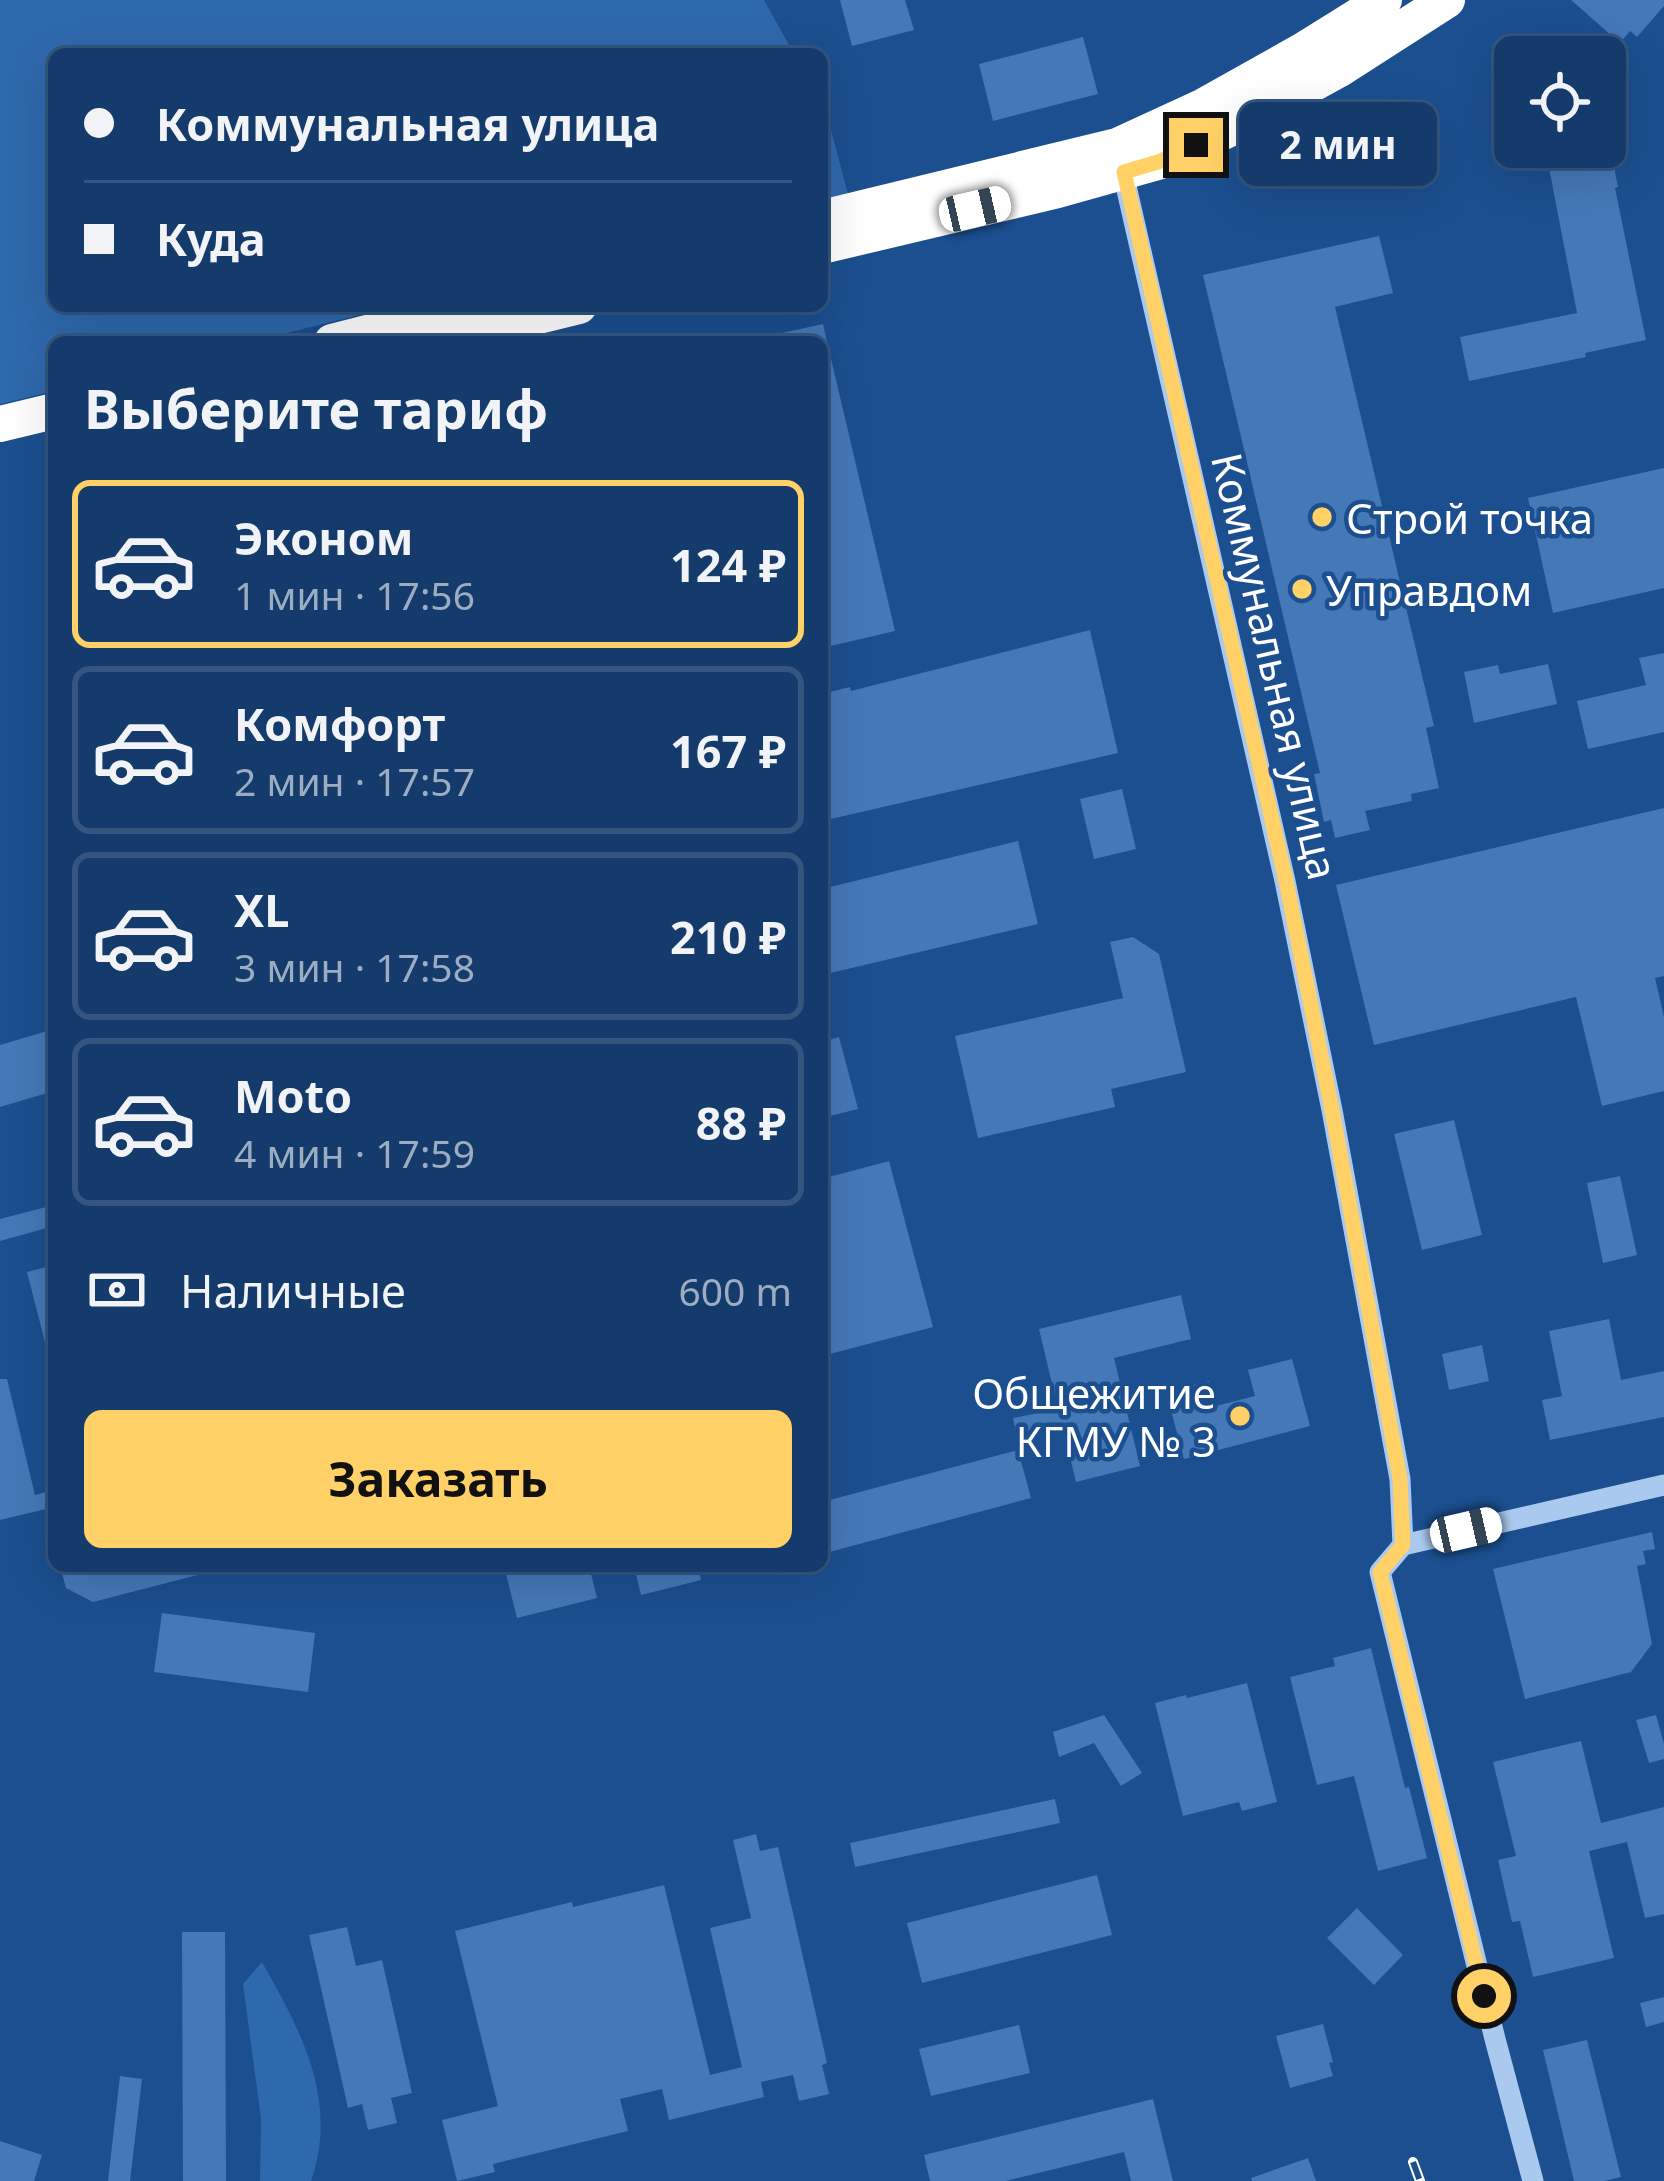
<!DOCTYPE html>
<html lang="ru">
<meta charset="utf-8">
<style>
:root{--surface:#143b6b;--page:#214673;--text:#f1f3f6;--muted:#9dadc1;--line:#33557e;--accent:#ffd166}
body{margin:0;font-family:"Noto Sans",sans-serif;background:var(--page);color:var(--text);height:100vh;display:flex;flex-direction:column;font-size:45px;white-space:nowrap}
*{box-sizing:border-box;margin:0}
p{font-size:39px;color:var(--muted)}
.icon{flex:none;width:66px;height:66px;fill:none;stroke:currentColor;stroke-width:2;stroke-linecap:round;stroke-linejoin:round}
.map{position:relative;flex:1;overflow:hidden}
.sheet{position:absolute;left:48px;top:336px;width:780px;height:1236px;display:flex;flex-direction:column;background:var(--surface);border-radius:18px;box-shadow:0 12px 48px #0002,0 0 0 3px var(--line)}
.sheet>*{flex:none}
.guide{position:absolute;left:48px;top:48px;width:780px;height:264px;border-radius:18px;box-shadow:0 12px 48px #0002,0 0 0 3px var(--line);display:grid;align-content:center;height:264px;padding:0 36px;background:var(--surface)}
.controls{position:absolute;left:1494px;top:36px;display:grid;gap:24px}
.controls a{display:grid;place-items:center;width:132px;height:132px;border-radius:18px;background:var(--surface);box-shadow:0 12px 48px #0002,0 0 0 3px var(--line);font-size:60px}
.end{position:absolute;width:54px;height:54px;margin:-27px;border:15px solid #ffd166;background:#111;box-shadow:0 0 0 6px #111}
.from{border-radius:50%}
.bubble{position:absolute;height:84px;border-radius:18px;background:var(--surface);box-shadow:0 12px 48px #0002,0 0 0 3px var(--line);font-size:39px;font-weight:700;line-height:84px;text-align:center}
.car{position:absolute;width:36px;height:72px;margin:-36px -18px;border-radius:15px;box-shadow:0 0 9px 3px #0007;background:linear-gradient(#fff 24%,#345 0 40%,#fff 0 76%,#345 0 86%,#fff 0)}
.guide b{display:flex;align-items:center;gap:42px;height:114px;font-size:45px}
.guide b+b{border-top:3px solid var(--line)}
.guide i{width:30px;height:30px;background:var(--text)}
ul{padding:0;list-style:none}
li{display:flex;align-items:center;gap:36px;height:168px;margin:0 24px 18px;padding:0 12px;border:6px solid var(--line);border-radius:18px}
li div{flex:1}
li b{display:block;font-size:45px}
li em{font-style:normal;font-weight:700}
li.current{border-color:var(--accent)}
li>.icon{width:108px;height:108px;stroke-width:1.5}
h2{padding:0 36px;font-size:54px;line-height:144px}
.pay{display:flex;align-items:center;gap:30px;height:132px;padding:0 36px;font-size:45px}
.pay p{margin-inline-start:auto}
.action{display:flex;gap:24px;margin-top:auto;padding:24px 36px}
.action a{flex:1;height:138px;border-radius:18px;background:var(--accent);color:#111;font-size:48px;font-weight:700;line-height:138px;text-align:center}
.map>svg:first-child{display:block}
.green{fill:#2e69ad}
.building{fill:#4478b7}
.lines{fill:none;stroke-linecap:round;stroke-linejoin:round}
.minor{stroke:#a9c9ee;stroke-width:21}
.highway{stroke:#fff;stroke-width:36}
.rail-casing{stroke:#fff;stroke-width:10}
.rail{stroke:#1b4f8f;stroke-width:6;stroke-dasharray:18;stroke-linecap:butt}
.route{stroke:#ffd166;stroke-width:15}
.poi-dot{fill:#ffd166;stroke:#1b4f8f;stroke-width:4.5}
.labels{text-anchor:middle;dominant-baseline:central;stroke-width:9;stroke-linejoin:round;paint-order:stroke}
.poi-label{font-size:42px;fill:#fff;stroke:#1b4f8f;text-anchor:start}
.street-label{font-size:42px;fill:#fff;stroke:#1b4f8f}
</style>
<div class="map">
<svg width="1664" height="2181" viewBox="0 0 1664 2181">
<rect width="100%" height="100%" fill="#1b4f8f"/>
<!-- green -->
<path class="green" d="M 0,0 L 764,0 L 794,54 L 54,54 L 54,306 L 396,306 L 250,342 L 54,342 L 54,391 L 0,404 Z
M 822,106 L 827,115 L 848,194 L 822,200 Z
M 262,1962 C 301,2031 339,2100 311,2181 L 260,2181 L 261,2119 L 243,1984 Z"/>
<!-- building -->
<path class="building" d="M 840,0 L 905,0 L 914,30 L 852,46 Z
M 1571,0 L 1664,0 L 1664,6 L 1637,37 L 1630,31 L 1620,43 Z
M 1083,37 L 1098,94 L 993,121 L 979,64 Z
M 1545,147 L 1610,147 L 1618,187 L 1615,188 L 1646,340 L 1585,353 L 1586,357 L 1469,381 L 1460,337 L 1577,313 Z
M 1379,236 L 1393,293 L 1335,307 L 1434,726 L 1426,728 L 1439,788 L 1411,794 L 1412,801 L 1365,811 L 1370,830 L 1335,838 L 1331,820 L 1324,822 L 1314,774 L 1320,773 L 1203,275 Z
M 823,324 L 827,342 L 774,342 L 773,335 Z
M 829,350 L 895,631 L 822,648 L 822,351 Z
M 1664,468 L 1664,588 L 1553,613 L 1528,498 Z
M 1090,630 L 1118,753 L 822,821 L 822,694 L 850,687 L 851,691 Z
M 1664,653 L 1664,732 L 1588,749 L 1577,701 L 1646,685 L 1639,658 Z
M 1548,664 L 1557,704 L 1474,723 L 1464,672 L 1498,665 L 1500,674 Z
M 1122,789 L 1136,849 L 1094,859 L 1080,799 Z
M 1664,808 L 1664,976 L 1655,978 L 1664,1017 L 1664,1091 L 1602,1106 L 1576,997 L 1374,1045 L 1336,885 Z
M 1018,841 L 1038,924 L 822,975 L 822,889 Z
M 1133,937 L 1159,954 L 1186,1072 L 1111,1089 L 1115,1107 L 978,1138 L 955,1036 L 1123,998 L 1110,942 Z
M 54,1029 L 54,1091 L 0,1107 L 0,1045 Z
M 839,1037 L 858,1109 L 822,1118 L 822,1042 Z
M 1454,1120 L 1482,1235 L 1422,1250 L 1394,1134 Z
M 889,1161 L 933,1327 L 822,1356 L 822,1179 Z
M 1620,1176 L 1637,1255 L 1603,1263 L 1587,1183 Z
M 54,1205 L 54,1226 L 0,1241 L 0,1219 Z
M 54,1265 L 54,1353 L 48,1354 L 27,1272 Z
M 1181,1295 L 1191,1339 L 1114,1358 L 1140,1466 L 1076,1482 L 1063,1428 L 1017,1437 L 1013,1418 L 1058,1409 L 1039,1329 Z
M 1609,1319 L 1621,1380 L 1664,1371 L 1664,1417 L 1550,1440 L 1542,1400 L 1562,1396 L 1549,1331 Z
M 1482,1345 L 1489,1381 L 1449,1390 L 1442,1354 Z
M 1292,1359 L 1310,1426 L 1184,1459 L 1166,1392 L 1209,1381 L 1216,1406 L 1255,1396 L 1248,1370 Z
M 0,1379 L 7,1379 L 35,1495 L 54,1490 L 54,1507 L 0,1520 Z
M 1018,1450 L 1031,1498 L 822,1554 L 822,1502 Z
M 1652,1532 L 1655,1549 L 1643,1551 L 1646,1564 L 1637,1566 L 1652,1644 L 1631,1672 L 1525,1699 L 1493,1569 Z
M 60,1566 L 208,1566 L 209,1572 L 93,1602 L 66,1588 Z
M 504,1566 L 589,1566 L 597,1598 L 517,1618 Z
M 634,1566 L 698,1566 L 701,1580 L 641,1595 Z
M 162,1613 L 315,1633 L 308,1692 L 154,1672 Z
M 1371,1648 L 1405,1788 L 1409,1787 L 1427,1858 L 1378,1871 L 1354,1776 L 1317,1785 L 1290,1677 L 1335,1666 L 1333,1658 Z
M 1247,1683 L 1277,1802 L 1242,1811 L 1239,1802 L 1183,1816 L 1155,1703 L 1186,1695 L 1187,1698 Z
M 1104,1715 L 1142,1773 L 1121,1786 L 1094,1743 L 1059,1757 L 1053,1732 Z
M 1656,1715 L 1664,1744 L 1664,1759 L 1649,1763 L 1636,1720 Z
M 1581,1741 L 1601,1823 L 1664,1807 L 1664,1914 L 1645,1918 L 1627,1842 L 1589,1851 L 1614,1958 L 1533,1977 L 1520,1921 L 1512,1922 L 1498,1860 L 1516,1856 L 1493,1762 Z
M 1055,1799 L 1060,1823 L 855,1867 L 850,1843 Z
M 756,1834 L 760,1851 L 778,1847 L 827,2063 L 822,2065 L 829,2094 L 799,2101 L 793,2075 L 761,2082 L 764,2097 L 669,2120 L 662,2089 L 620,2099 L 628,2131 L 493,2164 L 495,2172 L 457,2181 L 442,2120 L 498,2106 L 455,1931 L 572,1902 L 573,1907 L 664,1885 L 710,2075 L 742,2067 L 710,1928 L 751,1918 L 733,1840 Z
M 1097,1875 L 1112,1935 L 922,1983 L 907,1923 Z
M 1357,1908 L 1403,1955 L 1374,1985 L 1327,1938 Z
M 347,1927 L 356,1966 L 382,1960 L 412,2093 L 391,2098 L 397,2123 L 368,2130 L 362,2104 L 348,2108 L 309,1935 Z
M 182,1932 L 225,1932 L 226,2181 L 183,2181 Z
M 1664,1997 L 1664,2022 L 1646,2027 L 1640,2003 Z
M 1323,2024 L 1333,2062 L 1329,2063 L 1333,2076 L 1290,2088 L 1276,2036 Z
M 1019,2025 L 1030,2073 L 931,2096 L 919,2049 Z
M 1587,2040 L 1621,2177 L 1604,2181 L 1574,2181 L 1543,2050 Z
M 120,2076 L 142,2079 L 130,2181 L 108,2181 Z
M 1153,2099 L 1173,2181 L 1131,2181 L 1124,2152 L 1006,2181 L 930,2181 L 924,2155 Z
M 0,2141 L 42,2155 L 34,2181 L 0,2181 Z
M 1308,2158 L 1316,2181 L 1252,2181 L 1251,2178 Z"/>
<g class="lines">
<!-- minor -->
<path class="minor" d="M 1121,164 L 1285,881 L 1332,1110 L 1400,1479 L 1403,1545 L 1380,1572 L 1495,2039 L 1533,2181
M 1403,1545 L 1664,1485"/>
<!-- highway -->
<path class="highway" d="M 822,218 L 1117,146 L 1204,106 L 1302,51 L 1384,0
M 822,246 L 1058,190 L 1158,162 L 1234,127 L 1338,70 L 1447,0
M 332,342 L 473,306
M 433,342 L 579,306
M 0,424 L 54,411"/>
<defs>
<path id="rail" d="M 1413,2162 L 1420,2181"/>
</defs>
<!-- rail casing -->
<use href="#rail" class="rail-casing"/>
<!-- rail -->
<use href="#rail" class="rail"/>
</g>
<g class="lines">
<!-- route -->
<path class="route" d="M 1196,145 L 1158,162 L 1124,172 L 1286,881 L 1332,1110 L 1400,1479 L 1403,1545 L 1380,1572 L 1484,1996"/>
</g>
<!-- markers -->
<g class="poi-dot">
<circle cx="1322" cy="517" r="12"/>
<circle cx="1302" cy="589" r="12"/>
<circle cx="1240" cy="1416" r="12"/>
</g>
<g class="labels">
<!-- poi labels -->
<g class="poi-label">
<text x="1346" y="517">Строй точка</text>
<text x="1326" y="589">Управдом</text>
<text x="1216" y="1392" text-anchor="end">Общежитие<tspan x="1216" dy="48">КГМУ № 3</tspan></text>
</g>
<!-- street labels -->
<g class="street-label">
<text transform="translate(1276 666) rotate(77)">Коммунальная улица</text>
</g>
</g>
</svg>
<div class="controls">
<a><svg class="icon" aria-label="locate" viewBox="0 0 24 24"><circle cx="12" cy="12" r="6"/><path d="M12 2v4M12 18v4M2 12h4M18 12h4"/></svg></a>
</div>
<i class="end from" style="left:1484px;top:1996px"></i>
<i class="end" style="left:1196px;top:145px"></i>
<div class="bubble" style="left:1239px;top:102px;width:198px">2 мин</div>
<i class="car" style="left:975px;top:209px;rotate:77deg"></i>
<i class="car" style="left:1466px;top:1530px;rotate:77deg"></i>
<div class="guide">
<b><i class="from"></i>Коммунальная улица</b>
<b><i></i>Куда</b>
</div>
<section class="sheet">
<h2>Выберите тариф</h2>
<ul>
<li class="current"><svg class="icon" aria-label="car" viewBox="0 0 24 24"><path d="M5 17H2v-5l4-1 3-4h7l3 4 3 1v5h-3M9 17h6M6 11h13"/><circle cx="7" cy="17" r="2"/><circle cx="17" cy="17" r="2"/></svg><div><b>Эконом</b><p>1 мин · 17:56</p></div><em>124 ₽</em></li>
<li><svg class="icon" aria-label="car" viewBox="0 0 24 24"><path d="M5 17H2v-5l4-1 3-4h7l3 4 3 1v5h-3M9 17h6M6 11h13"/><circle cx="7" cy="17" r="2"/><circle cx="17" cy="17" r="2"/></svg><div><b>Комфорт</b><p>2 мин · 17:57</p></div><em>167 ₽</em></li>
<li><svg class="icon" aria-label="car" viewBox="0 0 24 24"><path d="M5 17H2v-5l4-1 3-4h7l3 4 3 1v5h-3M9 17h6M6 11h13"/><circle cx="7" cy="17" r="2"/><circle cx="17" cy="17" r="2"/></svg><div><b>XL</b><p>3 мин · 17:58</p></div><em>210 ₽</em></li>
<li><svg class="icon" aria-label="car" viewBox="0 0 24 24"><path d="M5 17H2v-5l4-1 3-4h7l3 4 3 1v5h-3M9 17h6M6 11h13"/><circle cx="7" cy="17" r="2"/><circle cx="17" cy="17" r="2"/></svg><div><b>Moto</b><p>4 мин · 17:59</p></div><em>88 ₽</em></li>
</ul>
<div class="pay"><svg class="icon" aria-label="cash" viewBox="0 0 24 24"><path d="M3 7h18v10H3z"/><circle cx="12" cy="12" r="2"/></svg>Наличные<p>600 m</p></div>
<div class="action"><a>Заказать</a></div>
</section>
</div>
